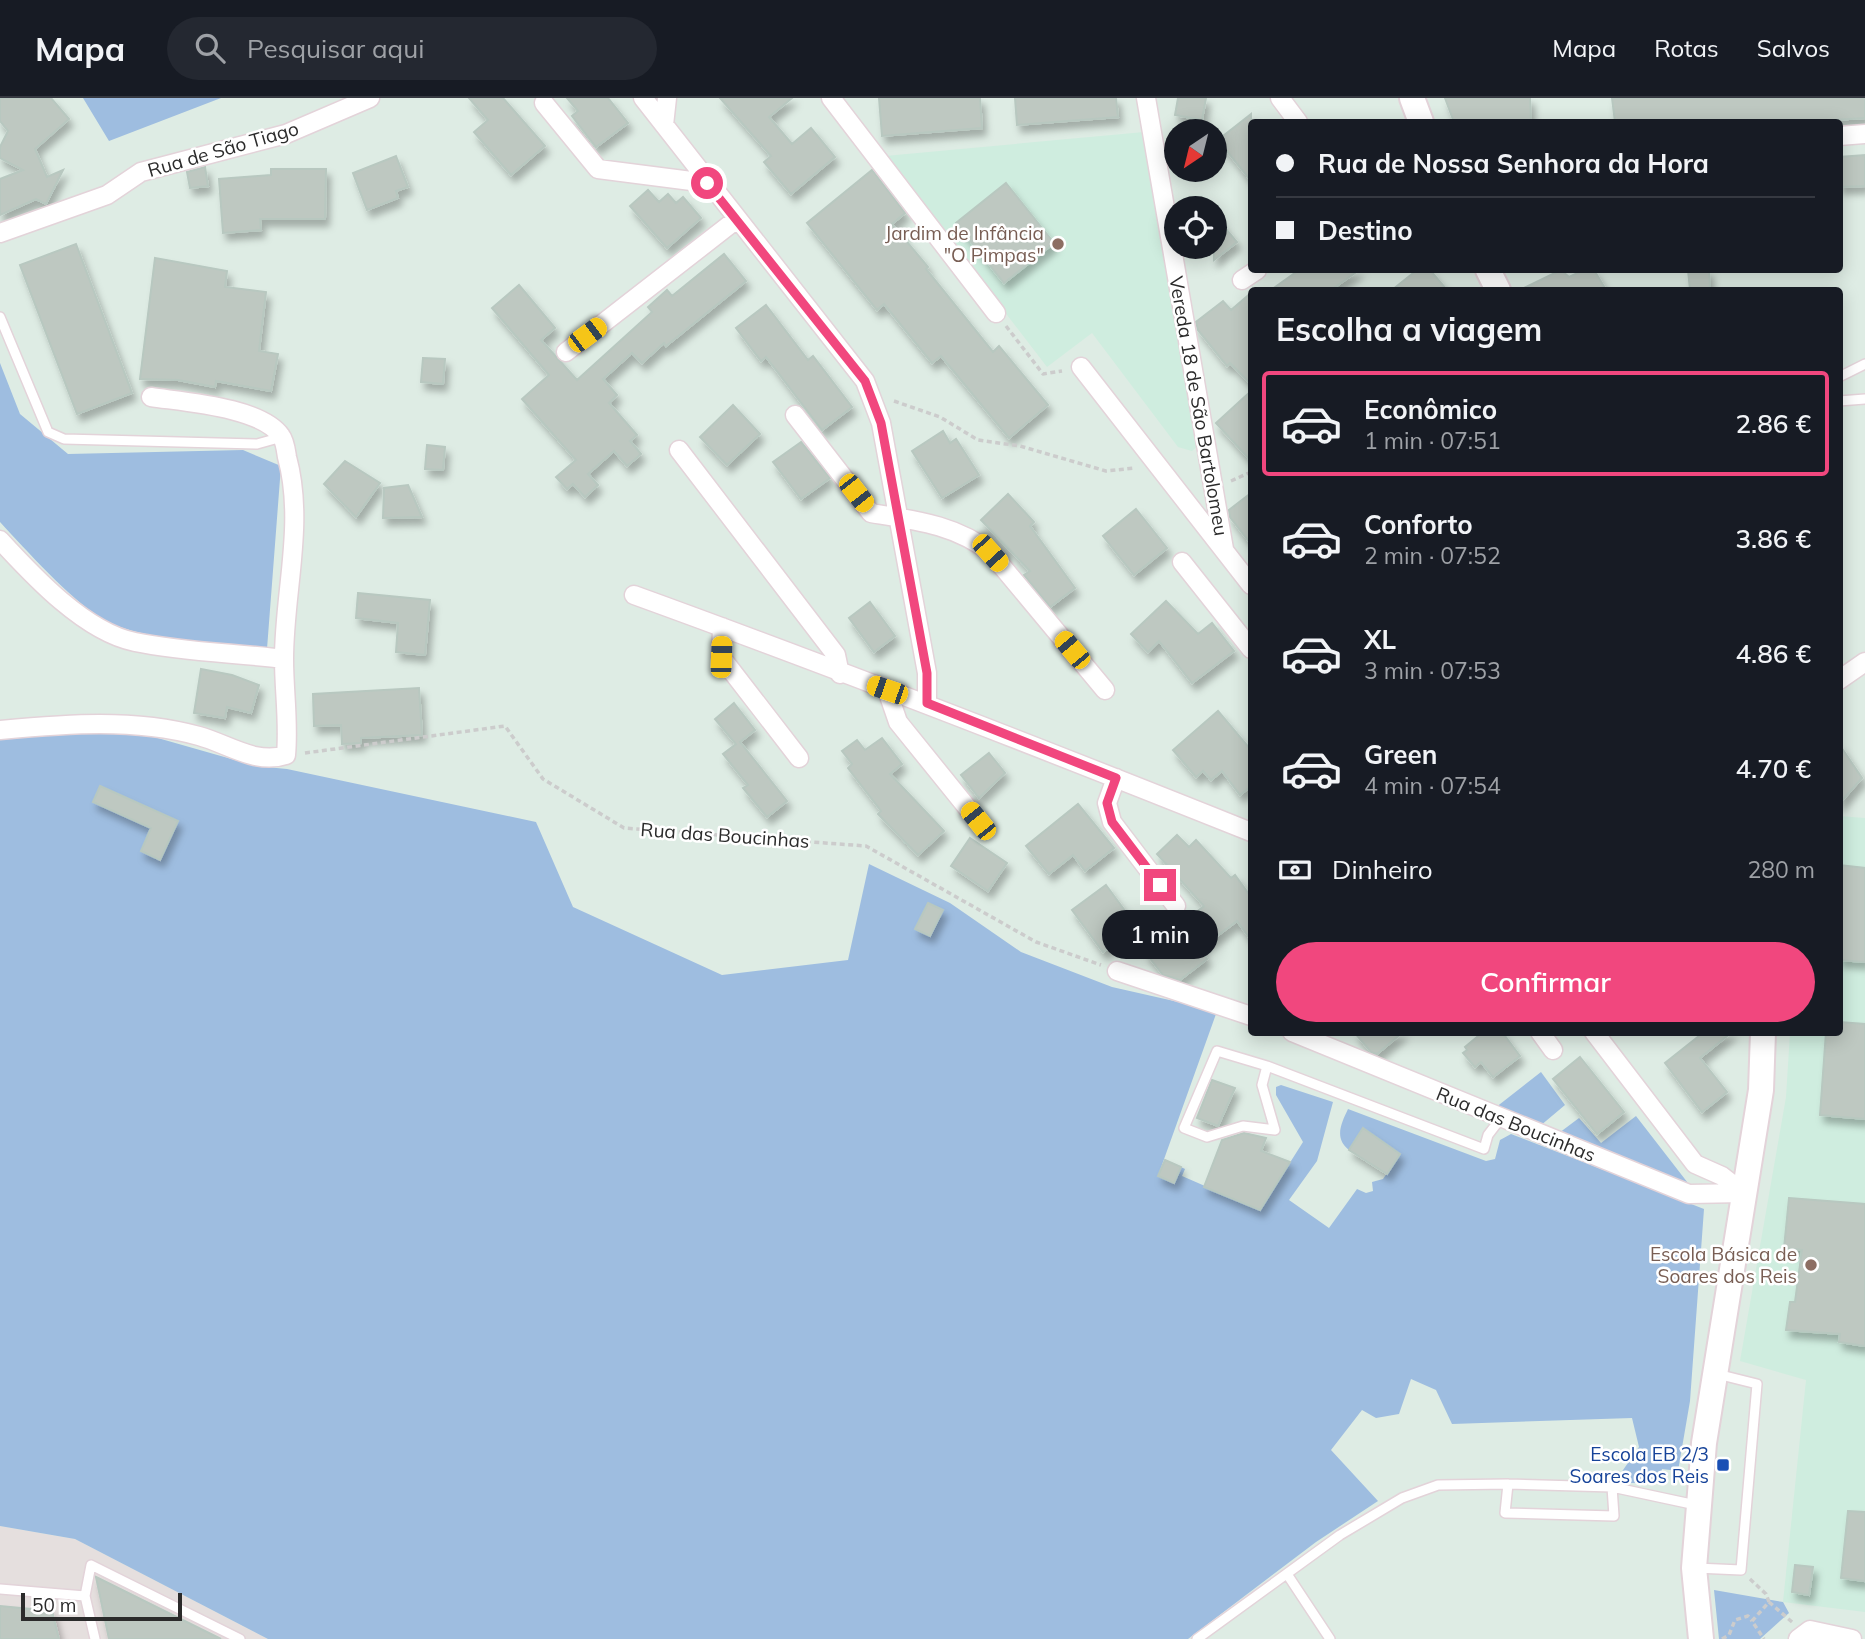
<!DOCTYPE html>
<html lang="pt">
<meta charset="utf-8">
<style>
:root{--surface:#171b24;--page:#242831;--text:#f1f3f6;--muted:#9ea1a6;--line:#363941;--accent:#f1477e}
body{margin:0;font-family:Mulish,sans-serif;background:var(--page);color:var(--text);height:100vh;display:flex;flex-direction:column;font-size:26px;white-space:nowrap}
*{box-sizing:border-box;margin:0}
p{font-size:23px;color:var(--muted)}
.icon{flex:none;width:38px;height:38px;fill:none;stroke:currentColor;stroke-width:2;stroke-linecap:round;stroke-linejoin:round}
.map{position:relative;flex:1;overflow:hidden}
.sheet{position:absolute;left:1248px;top:189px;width:595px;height:749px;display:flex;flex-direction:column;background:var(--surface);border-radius:7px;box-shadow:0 4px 18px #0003}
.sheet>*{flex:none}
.top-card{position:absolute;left:1248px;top:21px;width:595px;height:154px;border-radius:7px;box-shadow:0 4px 18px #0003;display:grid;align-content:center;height:154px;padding:0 28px;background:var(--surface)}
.needle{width:46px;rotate:215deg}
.fabs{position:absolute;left:1164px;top:21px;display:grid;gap:14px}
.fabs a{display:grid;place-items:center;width:63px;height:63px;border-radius:50%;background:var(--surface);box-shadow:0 4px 18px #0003;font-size:35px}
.scale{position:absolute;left:21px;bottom:18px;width:161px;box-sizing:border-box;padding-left:7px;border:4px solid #2b2b2b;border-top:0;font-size:19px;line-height:24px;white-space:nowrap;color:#2b2b2b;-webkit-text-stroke:5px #fff;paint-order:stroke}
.end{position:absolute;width:32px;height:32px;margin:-16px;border:9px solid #f1477e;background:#fff;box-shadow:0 0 0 4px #fff}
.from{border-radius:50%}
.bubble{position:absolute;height:49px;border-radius:24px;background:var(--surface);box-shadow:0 4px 18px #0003;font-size:23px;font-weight:600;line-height:49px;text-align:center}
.car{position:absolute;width:21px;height:42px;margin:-21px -10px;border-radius:9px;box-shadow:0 0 5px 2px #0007;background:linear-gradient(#f5c518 24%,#345 0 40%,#f5c518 0 76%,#345 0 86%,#f5c518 0)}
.top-card b{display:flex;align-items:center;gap:24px;height:66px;font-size:26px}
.top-card b+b{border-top:2px solid var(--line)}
.top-card i{width:18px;height:18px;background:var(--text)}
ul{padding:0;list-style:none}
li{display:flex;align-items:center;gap:21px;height:105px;margin:0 14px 10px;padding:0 14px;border:4px solid transparent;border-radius:7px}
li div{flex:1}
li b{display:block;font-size:26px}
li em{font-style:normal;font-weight:600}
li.current{border-color:var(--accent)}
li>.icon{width:63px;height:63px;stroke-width:1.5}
h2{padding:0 28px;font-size:32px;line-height:84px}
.pay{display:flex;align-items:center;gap:18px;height:77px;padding:0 28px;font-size:26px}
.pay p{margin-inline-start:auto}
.action{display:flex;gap:14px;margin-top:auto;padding:14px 28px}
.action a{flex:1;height:80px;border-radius:42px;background:var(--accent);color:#fff;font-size:28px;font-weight:600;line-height:80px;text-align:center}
header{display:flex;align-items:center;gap:42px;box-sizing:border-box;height:98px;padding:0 35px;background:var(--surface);border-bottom:2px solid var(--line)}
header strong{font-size:33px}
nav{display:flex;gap:38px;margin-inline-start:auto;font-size:24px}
.search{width:490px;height:63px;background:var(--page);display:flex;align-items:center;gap:18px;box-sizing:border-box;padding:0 24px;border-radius:38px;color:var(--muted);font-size:26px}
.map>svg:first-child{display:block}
.industrial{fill:#e5dfde}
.education{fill:#cfeddf}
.green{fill:#9ebde0}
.building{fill:#bec8c1;stroke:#b8c8c0;stroke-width:2;filter:url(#shadow)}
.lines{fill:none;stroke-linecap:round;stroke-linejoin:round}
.lane-casing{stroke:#e3d3d9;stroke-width:12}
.street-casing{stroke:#e3d3d9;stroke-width:21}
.secondary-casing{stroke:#e3d3d9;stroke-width:28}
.path{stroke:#ccc;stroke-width:3.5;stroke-dasharray:5 3.5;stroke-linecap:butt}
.lane{stroke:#fff;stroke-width:9}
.street{stroke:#fff;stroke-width:18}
.secondary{stroke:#fff;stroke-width:24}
.route{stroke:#f1477e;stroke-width:9}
.education-dot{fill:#8d6e63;stroke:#fff;stroke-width:2.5}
.transit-dot{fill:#1a4fb4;stroke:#fff;stroke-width:2.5}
.labels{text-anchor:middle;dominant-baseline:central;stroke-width:5;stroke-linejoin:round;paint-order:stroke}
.street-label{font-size:19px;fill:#2b2b2b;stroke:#fff}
.education-label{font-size:19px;fill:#785e54;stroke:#fff;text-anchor:end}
.transit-label{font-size:19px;fill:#164399;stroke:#fff;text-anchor:end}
</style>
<header>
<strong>Mapa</strong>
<div class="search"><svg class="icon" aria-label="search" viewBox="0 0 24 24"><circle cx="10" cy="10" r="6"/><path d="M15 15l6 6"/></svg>Pesquisar aqui</div>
<nav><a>Mapa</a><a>Rotas</a><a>Salvos</a></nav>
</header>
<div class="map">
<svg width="1865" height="1541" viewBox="0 0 1865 1541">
<defs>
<filter id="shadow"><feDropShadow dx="4" dy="7" stdDeviation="3.5" flood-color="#0004"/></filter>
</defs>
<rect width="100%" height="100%" fill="#deece4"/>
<!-- industrial -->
<path class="industrial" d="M 0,1428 L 75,1441 L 268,1541 L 0,1541 Z"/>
<!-- education -->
<path class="education" d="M 1144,34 L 1199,347 L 1192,353 L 1178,349 L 1092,235 L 1047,269 L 885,58 Z
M 1839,718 L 1865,720 L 1865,1514 L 1783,1504 L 1806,1282 L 1740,1263 L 1786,999 L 1790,935 L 1839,934 Z"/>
<!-- green -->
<path class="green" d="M 83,0 L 221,0 L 109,43 Z
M 0,265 L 20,316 L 68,356 L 243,352 L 281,368 L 267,551 C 225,545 136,542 102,521 C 69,500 27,453 0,424 Z
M 105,625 L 256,668 L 287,671 L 536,724 L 573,809 L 722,877 L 848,862 L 869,766 L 950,805 L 1021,854 L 1112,889 L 1196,908 L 1216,916 L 1158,1078 L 1174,1085 L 1181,1069 L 1185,1071 L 1182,1078 L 1260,1112 L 1303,1044 L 1276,997 L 1276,989 L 1281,987 L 1333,1004 L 1317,1063 L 1289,1102 L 1329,1130 L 1357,1091 L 1366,1095 L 1373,1093 L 1372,1084 L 1383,1081 L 1400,1056 L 1363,1031 L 1349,1052 C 1334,1040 1341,1026 1348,1011 L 1486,1063 L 1495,1061 L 1500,1042 L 1511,1036 L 1704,1111 L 1690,1303 L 1678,1373 L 1662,1371 L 1659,1385 L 1614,1385 L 1639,1349 L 1632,1320 L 1452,1326 L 1436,1292 L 1411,1281 L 1399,1316 L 1376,1320 L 1362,1312 L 1331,1352 L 1378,1403 L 1316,1444 L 1188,1541 L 268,1541 L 75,1441 L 0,1428 L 0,633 Z
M 1541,974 L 1565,1007 L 1540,1028 L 1495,1010 Z
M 1636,1018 L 1691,1089 L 1559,1035 L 1579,1020 L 1601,1045 Z
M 1714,1492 L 1783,1504 L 1789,1515 L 1760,1541 L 1719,1541 Z"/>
<!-- building -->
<path class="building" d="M 0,0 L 51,0 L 69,21 L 35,51 L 47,79 L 63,72 L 46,106 L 36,101 L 0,117 L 0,81 L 23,72 L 0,60 L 0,49 L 8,33 L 0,23 Z
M 469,0 L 503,0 L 545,48 L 511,77 L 474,34 L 488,22 Z
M 567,0 L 608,0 L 628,25 L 596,49 L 572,18 L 578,13 Z
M 720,0 L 792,0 L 769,19 L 792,46 L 811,30 L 835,59 L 791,96 L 764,64 L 771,58 Z
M 879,0 L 980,0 L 982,30 L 882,38 Z
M 1015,0 L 1116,0 L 1118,19 L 1017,27 Z
M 1178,0 L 1206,0 L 1202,22 L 1175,17 Z
M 1445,0 L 1530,0 L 1531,24 L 1454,24 Z
M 1612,0 L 1865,0 L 1865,20 L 1799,24 L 1615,24 Z
M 1251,16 L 1251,83 L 1218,42 Z
M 1865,57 L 1865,88 L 1839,89 L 1839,59 Z
M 396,58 L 408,89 L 396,93 L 398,100 L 367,112 L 353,75 Z
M 205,69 L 208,88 L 190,90 L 187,74 Z
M 271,71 L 326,71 L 325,121 L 260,121 L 261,132 L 223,135 L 219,81 L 271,77 Z
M 872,72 L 905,115 L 892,126 L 928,169 L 926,171 L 993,254 L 999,248 L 1048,307 L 1009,340 L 941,258 L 932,265 L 884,206 L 877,212 L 807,125 Z
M 1006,85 L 1054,145 L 1004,185 L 956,125 Z
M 648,92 L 659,104 L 668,96 L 676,105 L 683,99 L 701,120 L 667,150 L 630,108 Z
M 1214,117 L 1237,144 L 1214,162 Z
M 76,146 L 132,295 L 77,316 L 20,167 Z
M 724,156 L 746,183 L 666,248 L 664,245 L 642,265 L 632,255 L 603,281 L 617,297 L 609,305 L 637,337 L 630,343 L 641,356 L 627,368 L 614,353 L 588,376 L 598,387 L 585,399 L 573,386 L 567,391 L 556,379 L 576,362 L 522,301 L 549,277 L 492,210 L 519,187 L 555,230 L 541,242 L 577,282 L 652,214 L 648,209 L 667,192 L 672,198 Z
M 155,160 L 227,173 L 225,189 L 266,194 L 259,253 L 278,256 L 271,293 L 216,283 L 215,289 L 178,282 L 140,281 Z
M 1299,172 L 1359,172 L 1331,192 L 1271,192 Z
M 1417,172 L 1430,172 L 1447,192 L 1392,192 Z
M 1561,172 L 1569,179 L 1584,172 L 1594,172 L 1606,192 L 1520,192 Z
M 1688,172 L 1709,172 L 1710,192 L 1690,192 Z
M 1251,195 L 1251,286 L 1230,265 L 1227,268 L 1198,232 L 1196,224 L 1223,203 L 1231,212 Z
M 766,207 L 808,262 L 813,258 L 852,309 L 822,332 L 766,259 L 761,263 L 736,230 Z
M 423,260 L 445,261 L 443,286 L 421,284 Z
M 1251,293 L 1251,363 L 1216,325 Z
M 733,307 L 760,336 L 727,367 L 700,339 Z
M 943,333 L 950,345 L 956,341 L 979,377 L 942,400 L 912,353 Z
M 801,344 L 830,380 L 801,401 L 773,364 Z
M 427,347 L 445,349 L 443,372 L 425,371 Z
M 345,363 L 380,385 L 356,419 L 324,386 Z
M 408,387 L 422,419 L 383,420 L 384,390 Z
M 1251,395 L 1251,446 L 1230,419 L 1229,412 Z
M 1008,396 L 1034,424 L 1030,428 L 1075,490 L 1050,509 L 1024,477 L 1030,473 L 981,422 Z
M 1136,411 L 1167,450 L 1134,477 L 1103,438 Z
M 358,495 L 430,502 L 425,557 L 396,554 L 398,525 L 356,520 Z
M 1166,503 L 1198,536 L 1212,525 L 1234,553 L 1192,585 L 1159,543 L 1148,554 L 1131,536 Z
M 870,504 L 895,538 L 874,554 L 849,520 Z
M 201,571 L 232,577 L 259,587 L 251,615 L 227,609 L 225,620 L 194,615 Z
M 419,590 L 422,637 L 361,640 L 361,645 L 342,646 L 341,627 L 314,628 L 313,596 Z
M 734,605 L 755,632 L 740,644 L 787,703 L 767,719 L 743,690 L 748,687 L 723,656 L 736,646 L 715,621 Z
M 1218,613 L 1251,652 L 1251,688 L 1240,697 L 1222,673 L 1211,682 L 1203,673 L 1196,679 L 1173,652 Z
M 882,640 L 902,666 L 890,676 L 944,733 L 918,757 L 878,716 L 881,713 L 848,670 L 852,666 L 842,653 L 857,642 L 865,652 Z
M 1839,646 L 1862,680 L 1839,706 Z
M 989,655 L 1005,675 L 979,700 L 961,677 Z
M 100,688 L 178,723 L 160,762 L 141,753 L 151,730 L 93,704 Z
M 1078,706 L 1114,750 L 1085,773 L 1073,757 L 1049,776 L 1026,748 Z
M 1177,737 L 1189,749 L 1196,742 L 1231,780 L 1235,777 L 1251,799 L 1251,842 L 1237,823 L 1200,851 L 1207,861 L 1180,882 L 1163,877 L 1145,854 L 1204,808 L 1157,756 Z
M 970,740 L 1007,765 L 988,793 L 951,768 Z
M 1839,767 L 1865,770 L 1865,864 L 1839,862 Z
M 1106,787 L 1137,829 L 1103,854 L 1072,812 Z
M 928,805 L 943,812 L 930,838 L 915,831 Z
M 1839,924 L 1865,926 L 1865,1021 L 1820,1017 L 1826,934 L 1839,934 Z
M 1354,934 L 1403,934 L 1377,956 L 1371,954 Z
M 1483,934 L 1502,934 L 1520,958 L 1493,979 L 1481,964 L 1475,969 L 1463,955 L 1467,952 L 1465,949 Z
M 1704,934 L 1732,934 L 1700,960 L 1727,994 L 1702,1014 L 1665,965 Z
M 1580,959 L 1624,1014 L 1597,1036 L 1553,981 Z
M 1212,982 L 1235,990 L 1218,1028 L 1197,1020 Z
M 1363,1030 L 1400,1056 L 1387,1076 L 1349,1052 Z
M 1244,1035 L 1266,1040 L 1261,1053 L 1290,1064 L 1260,1112 L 1204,1089 L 1222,1042 Z
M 1165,1062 L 1181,1069 L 1174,1085 L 1158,1078 Z
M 1789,1100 L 1865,1106 L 1865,1248 L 1839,1244 L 1840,1236 L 1786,1232 L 1790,1204 L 1795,1204 L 1802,1152 L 1784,1150 Z
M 1848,1413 L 1865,1414 L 1865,1483 L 1841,1480 Z
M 1795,1467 L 1813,1469 L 1809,1497 L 1792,1494 Z
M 96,1479 L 221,1541 L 109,1541 Z
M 0,1508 L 52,1513 L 59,1541 L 0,1541 Z"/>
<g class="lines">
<defs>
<path id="lane" d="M 0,219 L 48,334 L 64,341 L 257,346 L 282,339
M 1839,279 L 1865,266
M 1839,303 L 1865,301
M 1267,968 L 1262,987 L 1275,1032 L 1243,1028 L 1207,1039 L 1184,1030 L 1217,953 L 1267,968 L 1484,1051 L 1488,1037 L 1501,1020
M 1612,1389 L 1696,1407
M 1696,1470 L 1741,1472 L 1757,1286 L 1717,1276
M 1287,1476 L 1330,1541
M 0,1491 L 85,1498 L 95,1541
M 85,1498 L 91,1467 L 240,1541
M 1197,1541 L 1340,1437 L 1402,1400 L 1438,1387 L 1508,1386 L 1612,1389 L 1614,1418 L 1505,1415 L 1508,1386"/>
<path id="street" d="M 643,0 L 865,283 L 881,325 L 927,575 L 927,605
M 831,0 L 996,215
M 1146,0 L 1224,451
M 1280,0 L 1298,24
M 544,5 L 598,71 L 707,85
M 664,27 L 667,0
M 1839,38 L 1865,36
M 0,135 L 107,97 L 141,74 L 286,36 L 370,0
M 1242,182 L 1257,172
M 566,254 L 737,121
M 1081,269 L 1251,487
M 795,317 L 871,415 C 914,422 957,427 991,455 L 1105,592
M 679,352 L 836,557 L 840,576
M 0,442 C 33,478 85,534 135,544 C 183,554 235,555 284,561
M 1182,464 L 1251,551
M 634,497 C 841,572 1046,652 1251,734
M 722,529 L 721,559 L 799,660
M 1839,582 L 1865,564
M 887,592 L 898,624 L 978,723
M 0,632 C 66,626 134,620 199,638 C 228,646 256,667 286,657 C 289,624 284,594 284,561 C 284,494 305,425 287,359 C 286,353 285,343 281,338 C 261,309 184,304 151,299
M 1116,680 L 1107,705 L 1112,724 L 1176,808
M 1117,873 L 1251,918
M 1292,934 L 1689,1096 L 1744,1095
M 1540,934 L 1553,952
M 1594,934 L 1695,1066 L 1722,1078 L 1744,1095
M 1798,1541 L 1810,1532 L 1852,1541"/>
<path id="secondary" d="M 1412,0 L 1421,24
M 1488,172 L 1498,192
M 1701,1541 L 1694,1470 L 1704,1345 L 1761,992 L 1763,934"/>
</defs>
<!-- lane casing -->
<use href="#lane" class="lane-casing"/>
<!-- street casing -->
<use href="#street" class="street-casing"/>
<!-- secondary casing -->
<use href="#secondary" class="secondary-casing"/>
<!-- path -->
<path class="path" d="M 1006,228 L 1043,276 L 1062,273
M 894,303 L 940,319 L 978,342 L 1020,348 L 1106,373 L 1135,370
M 1231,383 L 1251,374
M 305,655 L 505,628 L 543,681 L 624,730 L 866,748 L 1036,844 L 1101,867
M 1750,1481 L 1766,1496 L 1769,1504 L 1752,1523 L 1764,1541
M 1769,1504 L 1792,1524
M 1722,1541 L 1729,1537 L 1735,1522 L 1748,1518 L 1752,1523"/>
<!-- lane -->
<use href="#lane" class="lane"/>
<!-- street -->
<use href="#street" class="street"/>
<!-- secondary -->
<use href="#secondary" class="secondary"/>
</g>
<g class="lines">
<!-- route -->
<path class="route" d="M 707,85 L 865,283 L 881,325 L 927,575 L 927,605 L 1116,680 L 1107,705 L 1112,724 L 1160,787"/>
</g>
<!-- markers -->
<g class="education-dot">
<circle cx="1058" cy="146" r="7"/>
<circle cx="1811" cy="1167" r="7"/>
</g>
<rect class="transit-dot" x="1716" y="1360" width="14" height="14" rx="3.5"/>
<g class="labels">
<!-- street labels -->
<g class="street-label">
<text transform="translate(223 51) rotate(-16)">Rua de São Tiago</text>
<text transform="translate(1199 308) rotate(80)">Vereda 18 de São Bartolomeu</text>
<text transform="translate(725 737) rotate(4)">Rua das Boucinhas</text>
<text transform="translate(1516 1026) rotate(22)">Rua das Boucinhas</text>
</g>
<!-- education labels -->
<g class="education-label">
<text x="1044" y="135">Jardim de Infância<tspan x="1044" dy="22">"O Pimpas"</tspan></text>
<text x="1797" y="1156">Escola Básica de<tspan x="1797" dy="22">Soares dos Reis</tspan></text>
</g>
<!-- transit labels -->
<g class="transit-label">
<text x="1709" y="1356">Escola EB 2/3<tspan x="1709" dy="22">Soares dos Reis</tspan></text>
</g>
</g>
</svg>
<div class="fabs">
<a><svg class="needle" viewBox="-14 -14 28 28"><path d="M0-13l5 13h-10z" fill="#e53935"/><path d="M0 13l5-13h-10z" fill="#9ea1a6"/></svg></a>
<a><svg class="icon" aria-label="locate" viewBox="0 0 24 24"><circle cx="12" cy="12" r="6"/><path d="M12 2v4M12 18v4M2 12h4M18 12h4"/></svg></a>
</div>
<div class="scale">50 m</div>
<i class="end from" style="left:707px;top:85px"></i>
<i class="end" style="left:1160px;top:787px"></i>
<div class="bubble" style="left:1102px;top:812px;width:116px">1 min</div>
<i class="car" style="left:587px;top:237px;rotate:53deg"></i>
<i class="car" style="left:856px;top:395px;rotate:142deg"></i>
<i class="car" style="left:990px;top:455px;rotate:138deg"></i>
<i class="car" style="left:1072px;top:552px;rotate:320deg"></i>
<i class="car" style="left:721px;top:559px;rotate:2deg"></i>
<i class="car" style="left:887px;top:592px;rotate:289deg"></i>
<i class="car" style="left:978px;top:723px;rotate:321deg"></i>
<div class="top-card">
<b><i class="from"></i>Rua de Nossa Senhora da Hora</b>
<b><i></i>Destino</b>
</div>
<section class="sheet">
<h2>Escolha a viagem</h2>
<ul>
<li class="current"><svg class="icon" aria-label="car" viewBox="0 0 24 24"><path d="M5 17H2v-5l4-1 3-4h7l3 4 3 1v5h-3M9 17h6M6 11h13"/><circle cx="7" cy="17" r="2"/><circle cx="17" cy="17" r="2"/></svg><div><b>Econômico</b><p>1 min · 07:51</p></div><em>2.86 €</em></li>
<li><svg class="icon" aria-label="car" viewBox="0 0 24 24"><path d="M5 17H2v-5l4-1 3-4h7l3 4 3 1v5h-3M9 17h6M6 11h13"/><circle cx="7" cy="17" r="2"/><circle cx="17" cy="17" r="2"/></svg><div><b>Conforto</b><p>2 min · 07:52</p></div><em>3.86 €</em></li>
<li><svg class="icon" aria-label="car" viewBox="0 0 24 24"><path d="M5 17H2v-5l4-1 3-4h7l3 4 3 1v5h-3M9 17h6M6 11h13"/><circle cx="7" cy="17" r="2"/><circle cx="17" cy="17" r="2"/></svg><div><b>XL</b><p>3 min · 07:53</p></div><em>4.86 €</em></li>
<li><svg class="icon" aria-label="car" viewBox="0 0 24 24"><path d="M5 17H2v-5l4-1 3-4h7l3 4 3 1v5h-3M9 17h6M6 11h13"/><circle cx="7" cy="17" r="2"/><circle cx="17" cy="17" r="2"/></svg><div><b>Green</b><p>4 min · 07:54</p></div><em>4.70 €</em></li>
</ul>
<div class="pay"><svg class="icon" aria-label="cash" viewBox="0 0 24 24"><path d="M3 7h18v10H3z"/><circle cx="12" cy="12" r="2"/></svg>Dinheiro<p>280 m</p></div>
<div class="action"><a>Confirmar</a></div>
</section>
</div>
